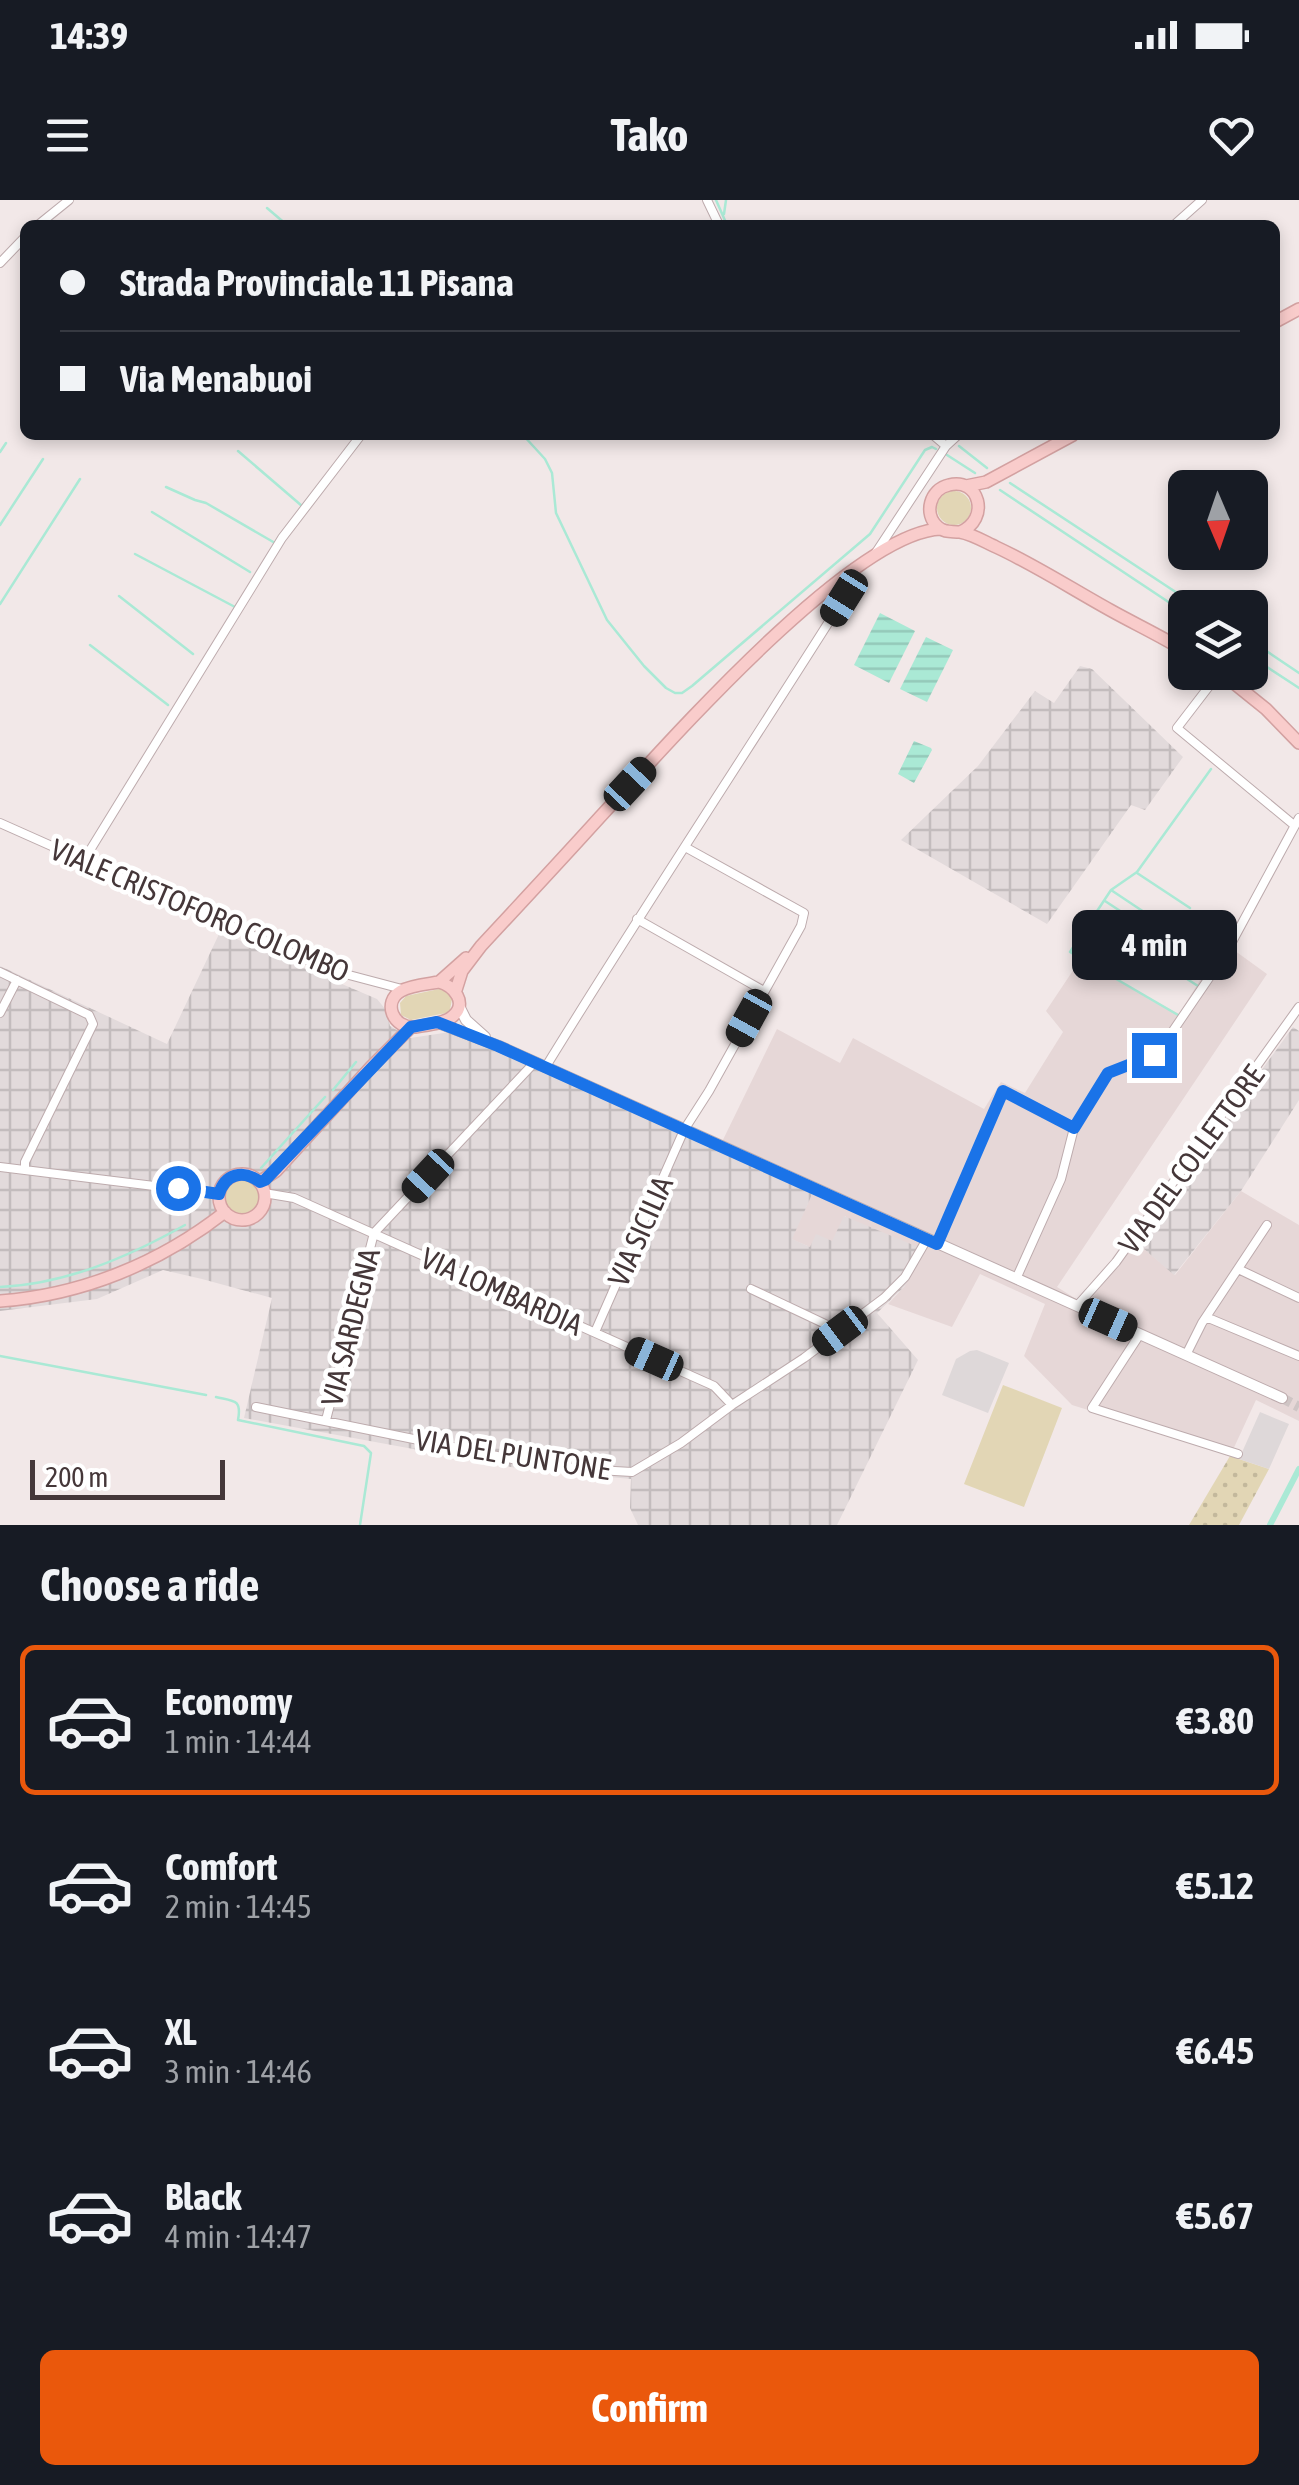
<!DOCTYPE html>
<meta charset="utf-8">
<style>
:root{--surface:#171b24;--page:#20242c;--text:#f1f3f6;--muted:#9ea1a6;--line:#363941;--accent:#ea580c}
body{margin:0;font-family:"Asap Condensed",sans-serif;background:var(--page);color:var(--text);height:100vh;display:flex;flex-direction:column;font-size:38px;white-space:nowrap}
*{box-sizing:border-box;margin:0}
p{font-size:32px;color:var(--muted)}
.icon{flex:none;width:55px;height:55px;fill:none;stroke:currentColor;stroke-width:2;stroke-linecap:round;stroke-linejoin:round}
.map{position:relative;height:1325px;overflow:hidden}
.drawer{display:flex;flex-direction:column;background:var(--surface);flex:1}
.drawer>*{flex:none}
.top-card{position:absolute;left:20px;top:20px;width:1260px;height:220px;border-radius:15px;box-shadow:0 5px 15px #0003;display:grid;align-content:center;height:220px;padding:0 40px;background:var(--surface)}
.needle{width:65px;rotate:178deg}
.tools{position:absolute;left:1168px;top:270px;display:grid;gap:20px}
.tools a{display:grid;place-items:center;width:100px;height:100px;border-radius:15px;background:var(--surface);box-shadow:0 5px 15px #0003;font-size:50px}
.scale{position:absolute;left:30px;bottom:25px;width:195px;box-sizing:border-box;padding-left:10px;border:5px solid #453739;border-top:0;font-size:28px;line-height:35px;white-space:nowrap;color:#453739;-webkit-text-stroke:8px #fff;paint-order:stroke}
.end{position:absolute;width:45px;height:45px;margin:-22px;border:12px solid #1a73e8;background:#fff;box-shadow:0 0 0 5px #fff}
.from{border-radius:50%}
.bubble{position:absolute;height:70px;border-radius:15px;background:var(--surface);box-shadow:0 5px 15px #0003;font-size:32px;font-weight:700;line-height:70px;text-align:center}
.car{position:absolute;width:30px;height:60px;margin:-30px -15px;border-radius:12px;box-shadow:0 0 8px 2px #0007;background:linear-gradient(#222 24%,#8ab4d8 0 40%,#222 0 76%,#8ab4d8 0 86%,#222 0)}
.top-card b{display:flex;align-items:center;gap:35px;height:95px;font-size:38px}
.top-card b+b{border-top:2px solid var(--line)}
.top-card i{width:25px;height:25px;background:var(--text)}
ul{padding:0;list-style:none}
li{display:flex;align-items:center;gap:30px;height:150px;margin:0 20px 15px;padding:0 20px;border:5px solid transparent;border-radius:15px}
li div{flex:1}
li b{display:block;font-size:38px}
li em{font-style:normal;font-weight:700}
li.current{border-color:var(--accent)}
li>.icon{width:90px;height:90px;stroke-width:1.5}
h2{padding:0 40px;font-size:45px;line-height:120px}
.button{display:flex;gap:20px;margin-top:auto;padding:20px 40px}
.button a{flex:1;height:115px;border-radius:15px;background:var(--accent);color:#fff;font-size:40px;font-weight:700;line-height:115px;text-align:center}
.status{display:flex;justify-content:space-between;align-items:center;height:70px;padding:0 50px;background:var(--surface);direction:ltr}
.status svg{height:28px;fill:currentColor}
header{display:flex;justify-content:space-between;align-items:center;height:130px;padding:0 40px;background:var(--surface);font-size:45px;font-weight:700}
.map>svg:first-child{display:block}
.residential{fill:#e6d7d7}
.industrial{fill:url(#industrial-grid)}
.grass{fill:#e2d6b5}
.park{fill:url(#park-dots)}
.parking{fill:#ded8d9}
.water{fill:url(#water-rules)}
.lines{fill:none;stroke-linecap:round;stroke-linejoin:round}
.stream{stroke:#aae9d5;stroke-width:2.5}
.canal{stroke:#aae9d5;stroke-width:6}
.tertiary-tunnel{stroke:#cfc5c5;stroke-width:10;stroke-dasharray:10 5;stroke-linecap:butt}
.minor-casing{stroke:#bdabad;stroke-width:10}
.tertiary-casing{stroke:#bdabad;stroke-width:12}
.secondary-casing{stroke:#d3a1a1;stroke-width:14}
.minor{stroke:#fff;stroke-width:8}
.tertiary{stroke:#fff;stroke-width:10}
.secondary{stroke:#f9cccb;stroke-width:11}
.route{stroke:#1a73e8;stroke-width:12}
.labels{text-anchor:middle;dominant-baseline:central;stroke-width:9;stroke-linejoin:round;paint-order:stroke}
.street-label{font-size:30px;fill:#453739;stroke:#fff}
</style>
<div class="status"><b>14:39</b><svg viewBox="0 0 49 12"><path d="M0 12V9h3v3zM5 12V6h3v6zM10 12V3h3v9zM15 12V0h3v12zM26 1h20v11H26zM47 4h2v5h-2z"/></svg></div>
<header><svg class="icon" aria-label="menu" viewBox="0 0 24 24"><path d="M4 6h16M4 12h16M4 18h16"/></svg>Tako<svg class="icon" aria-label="heart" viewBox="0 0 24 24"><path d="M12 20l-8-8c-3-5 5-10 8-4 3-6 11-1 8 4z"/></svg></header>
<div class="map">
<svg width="1299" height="1325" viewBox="0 0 1299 1325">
<defs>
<pattern id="industrial-grid" width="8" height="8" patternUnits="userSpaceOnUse" patternTransform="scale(2.5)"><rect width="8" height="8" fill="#e2dadb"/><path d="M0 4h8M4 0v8" fill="none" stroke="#c3bcbd"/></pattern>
<pattern id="park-dots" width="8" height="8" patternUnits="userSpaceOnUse" patternTransform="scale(2.5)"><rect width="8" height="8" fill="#e2d6b5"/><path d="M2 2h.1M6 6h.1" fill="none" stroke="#c3b89c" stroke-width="1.8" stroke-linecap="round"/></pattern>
<pattern id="water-rules" width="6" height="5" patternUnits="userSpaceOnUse" patternTransform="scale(2.5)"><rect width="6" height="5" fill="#aae9d5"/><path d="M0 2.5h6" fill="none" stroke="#94c8b8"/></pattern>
</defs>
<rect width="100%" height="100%" fill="#f2e8e8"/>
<!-- residential -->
<path class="residential" d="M 1184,714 L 1267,774 L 1057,1087 L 1086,1105 L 1136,1042 L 1175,1075 L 1241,991 L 1299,1025 L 1299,1221 L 1256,1200 L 1231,1254 L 1072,1205 L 1024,1156 L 1045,1104 L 980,1074 L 952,1127 L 888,1104 L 905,1086 L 845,1016 L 833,1041 L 810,1047 L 791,1039 L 814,990 L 719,948 L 777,829 L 840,863 L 853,838 L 984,909 L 1001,882 L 1025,893 L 1063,832 L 1046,811 L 1080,760 L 1179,814 L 1207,769 L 1161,739 Z"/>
<!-- industrial -->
<path class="industrial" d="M 1080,466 L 1092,469 L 1183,557 L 1145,610 L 1131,605 L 1047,724 L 901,640 L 978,566 L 1035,491 L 1054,503 Z
M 220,732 L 377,799 L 386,810 L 390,826 L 410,838 L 457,831 L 814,990 L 792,1039 L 810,1047 L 816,1034 L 832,1041 L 844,1016 L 925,1050 L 905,1086 L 877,1113 L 918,1160 L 837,1325 L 638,1325 L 630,1308 L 631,1279 L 522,1269 L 244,1218 L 272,1098 L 202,1079 L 163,1070 L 97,1099 L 0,1111 L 0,766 L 167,844 Z
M 1293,827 L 1299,831 L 1299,900 L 1241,991 L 1174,1075 L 1136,1042 Z"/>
<!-- grass -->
<path class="grass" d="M937 308a17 17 0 1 1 34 0a17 17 0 1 1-34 0Z
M 439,789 L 446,791 L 452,799 L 450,810 L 446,813 L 411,820 L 401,815 L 400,803 L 406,796 Z
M225 997a17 17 0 1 1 34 0a17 17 0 1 1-34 0Z
M 1003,1185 L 1062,1208 L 1024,1307 L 964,1284 Z"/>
<!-- park -->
<path class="park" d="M 1230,1256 L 1269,1269 L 1239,1325 L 1189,1325 Z"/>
<!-- parking -->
<path class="parking" d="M 977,1150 L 1009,1163 L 988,1213 L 942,1195 L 956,1159 L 970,1151 Z
M 1260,1212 L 1289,1224 L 1269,1269 L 1239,1259 Z"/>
<!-- water -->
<path class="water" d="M 880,413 L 915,431 L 889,483 L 854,465 Z
M 926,437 L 953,450 L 927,502 L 900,489 Z
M 914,541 L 931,548 L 932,550 L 914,583 L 898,574 Z"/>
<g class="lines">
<!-- stream -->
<path class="stream" d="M 716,0 L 727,25
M 267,8 L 287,25
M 724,14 L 726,0
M 523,235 L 545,259 L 552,273 L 556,313 L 607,420 L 644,466 L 666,488 L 675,493 L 682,493 L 692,486 L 870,334 L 925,250 L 932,247 L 936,249
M 959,246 L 987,268
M 238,251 L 302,306
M 0,252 L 6,243
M 947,255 L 975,273
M 1010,283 L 1200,408
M 166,287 L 195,300 L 206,303 L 275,343
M 1000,290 L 1185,413
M 152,312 L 250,372
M 0,325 L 43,259
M 135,354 L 235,407
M 119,396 L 193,454
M 0,404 L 80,279
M 1250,440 L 1299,473
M 90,445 L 168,505
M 1250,456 L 1299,488
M 1137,673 L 1190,708
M 1111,690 L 1168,728
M 1105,701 L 1210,770
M 1092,718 L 1198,786
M 1178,815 L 1070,752 L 1111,690 L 1137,672 L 1211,569
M 333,890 L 356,862
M 261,968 L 325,897
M 0,1087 C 66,1084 128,1057 185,1025
M 0,1156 L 206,1195
M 216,1197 C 234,1201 242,1199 238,1220 L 364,1246 L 371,1253 L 360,1325"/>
<!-- canal -->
<path class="canal" d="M 1270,1325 L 1299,1269"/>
<!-- tertiary-tunnel -->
<path class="tertiary-tunnel" d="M 1282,1198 L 1299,1207"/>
<defs>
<path id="minor" d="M 707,0 L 719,25
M 38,25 L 69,0
M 1174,25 L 1202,0
M 0,63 L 25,37
M 933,235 L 946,246
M 875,354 L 946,246 L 958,235
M 1220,472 L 1177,528 L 1294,625
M 0,623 L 330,770 L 402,789
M 84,660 L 282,338 L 361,235
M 637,719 L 764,791
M 0,772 L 89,815 L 93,824 L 25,962 L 25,970
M 0,813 L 17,780
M 545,868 C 642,710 745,555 844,398 L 853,371
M 0,967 L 219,994
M 264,993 L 294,998 L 714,1186 L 732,1205
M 937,1044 L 1003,891 L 1074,928
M 1238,1069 L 1299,1098
M 1016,1079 L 1061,979 L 1074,928 L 1108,873 L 1153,855 L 1166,841 L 1226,753 L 1299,618
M 751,1089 L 840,1131
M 1077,1106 L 1116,1062 L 1299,807
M 1206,1117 L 1299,1156
M 595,1132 L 684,930 L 709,891 L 801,726 L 804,713 L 685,647
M 1140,1134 L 1092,1208 L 1238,1254
M 1186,1155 L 1202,1123 L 1267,1025
M 256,1207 L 517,1260 L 580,1269 L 632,1272 L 681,1243 L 732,1205 L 804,1158 L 884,1098 L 905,1077 L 927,1039
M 326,1220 L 374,1033 L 534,863"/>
<path id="tertiary" d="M 459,806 L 466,820 L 485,837
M 438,823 L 499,846 L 1282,1198"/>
<path id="secondary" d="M 1275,122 L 1299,109
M 966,286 L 986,282 L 1073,235
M 960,332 C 991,319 979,277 949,285 C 930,289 923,314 938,327 C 945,333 951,331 960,332 C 972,334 985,342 996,347 C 1035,365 1072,389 1110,410 C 1135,424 1161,436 1185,451
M 1220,472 L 1266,509 L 1299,543
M 439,782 C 454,786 468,803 453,816 C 445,824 426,825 415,827 C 393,829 382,802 401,791 C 411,785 428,784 439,782 Z
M 439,782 L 466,758
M 456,790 L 462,771 L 481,746 C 521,703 561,660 600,617 C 663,549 852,332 941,329
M219 997a23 23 0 1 1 46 0a23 23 0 1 1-46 0Z
M 259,982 L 276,971 L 371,867 L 411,827
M 0,1101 C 82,1095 160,1063 225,1012"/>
</defs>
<!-- minor casing -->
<use href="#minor" class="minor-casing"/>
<!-- tertiary casing -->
<use href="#tertiary" class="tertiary-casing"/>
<!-- secondary casing -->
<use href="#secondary" class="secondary-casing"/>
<!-- minor -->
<use href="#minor" class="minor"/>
<!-- tertiary -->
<use href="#tertiary" class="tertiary"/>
<!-- secondary -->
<use href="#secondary" class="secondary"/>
</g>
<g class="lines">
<!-- route -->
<path class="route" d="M 178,988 L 219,994 C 225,974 243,969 260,982 L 265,980 L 411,827 L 437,822 L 498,846 L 937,1044 L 1003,891 L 1074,928 L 1108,873 L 1154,855"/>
</g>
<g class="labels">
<!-- street labels -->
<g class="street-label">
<text transform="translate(200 710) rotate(23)">VIALE CRISTOFORO COLOMBO</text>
<text transform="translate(1191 959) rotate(-54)">VIA DEL COLLETTORE</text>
<text transform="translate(640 1031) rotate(-66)">VIA SICILIA</text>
<text transform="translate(502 1091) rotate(24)">VIA LOMBARDIA</text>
<text transform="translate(350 1127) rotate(-76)">VIA SARDEGNA</text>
<text transform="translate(513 1254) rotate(9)">VIA DEL PUNTONE</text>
</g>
</g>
</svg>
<div class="tools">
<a><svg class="needle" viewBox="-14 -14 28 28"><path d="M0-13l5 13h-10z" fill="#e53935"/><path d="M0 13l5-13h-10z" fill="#9ea1a6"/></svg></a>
<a><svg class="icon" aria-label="layers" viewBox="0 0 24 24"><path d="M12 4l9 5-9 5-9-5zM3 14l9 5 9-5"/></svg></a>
</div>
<div class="scale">200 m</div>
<i class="end from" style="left:178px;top:988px"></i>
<i class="end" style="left:1154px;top:855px"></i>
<div class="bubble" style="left:1072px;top:710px;width:165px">4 min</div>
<i class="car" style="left:844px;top:398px;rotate:212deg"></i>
<i class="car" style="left:630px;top:584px;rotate:43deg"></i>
<i class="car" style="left:749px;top:818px;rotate:209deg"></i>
<i class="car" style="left:428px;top:976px;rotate:223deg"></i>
<i class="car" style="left:1108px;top:1120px;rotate:114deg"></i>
<i class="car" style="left:840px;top:1131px;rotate:233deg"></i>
<i class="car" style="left:654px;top:1159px;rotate:294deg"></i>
<div class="top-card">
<b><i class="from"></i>Strada Provinciale 11 Pisana</b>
<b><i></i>Via Menabuoi</b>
</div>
</div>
<section class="drawer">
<h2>Choose a ride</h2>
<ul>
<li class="current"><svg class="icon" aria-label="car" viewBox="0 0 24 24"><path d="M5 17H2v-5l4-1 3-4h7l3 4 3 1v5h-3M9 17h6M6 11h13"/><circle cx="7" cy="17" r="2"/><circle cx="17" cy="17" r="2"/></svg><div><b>Economy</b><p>1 min · 14:44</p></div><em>€3.80</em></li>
<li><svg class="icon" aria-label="car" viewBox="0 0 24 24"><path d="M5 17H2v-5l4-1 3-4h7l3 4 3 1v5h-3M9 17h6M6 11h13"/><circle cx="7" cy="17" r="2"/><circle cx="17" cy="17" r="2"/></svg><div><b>Comfort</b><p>2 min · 14:45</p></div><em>€5.12</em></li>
<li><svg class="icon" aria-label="car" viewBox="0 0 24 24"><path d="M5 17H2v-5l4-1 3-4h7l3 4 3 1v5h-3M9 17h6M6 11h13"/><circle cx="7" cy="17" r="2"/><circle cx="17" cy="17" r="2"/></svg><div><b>XL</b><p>3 min · 14:46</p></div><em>€6.45</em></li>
<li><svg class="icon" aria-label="car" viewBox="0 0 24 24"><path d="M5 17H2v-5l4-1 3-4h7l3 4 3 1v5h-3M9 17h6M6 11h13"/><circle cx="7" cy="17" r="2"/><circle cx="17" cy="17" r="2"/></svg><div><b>Black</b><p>4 min · 14:47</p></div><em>€5.67</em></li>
</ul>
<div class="button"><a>Confirm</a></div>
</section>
